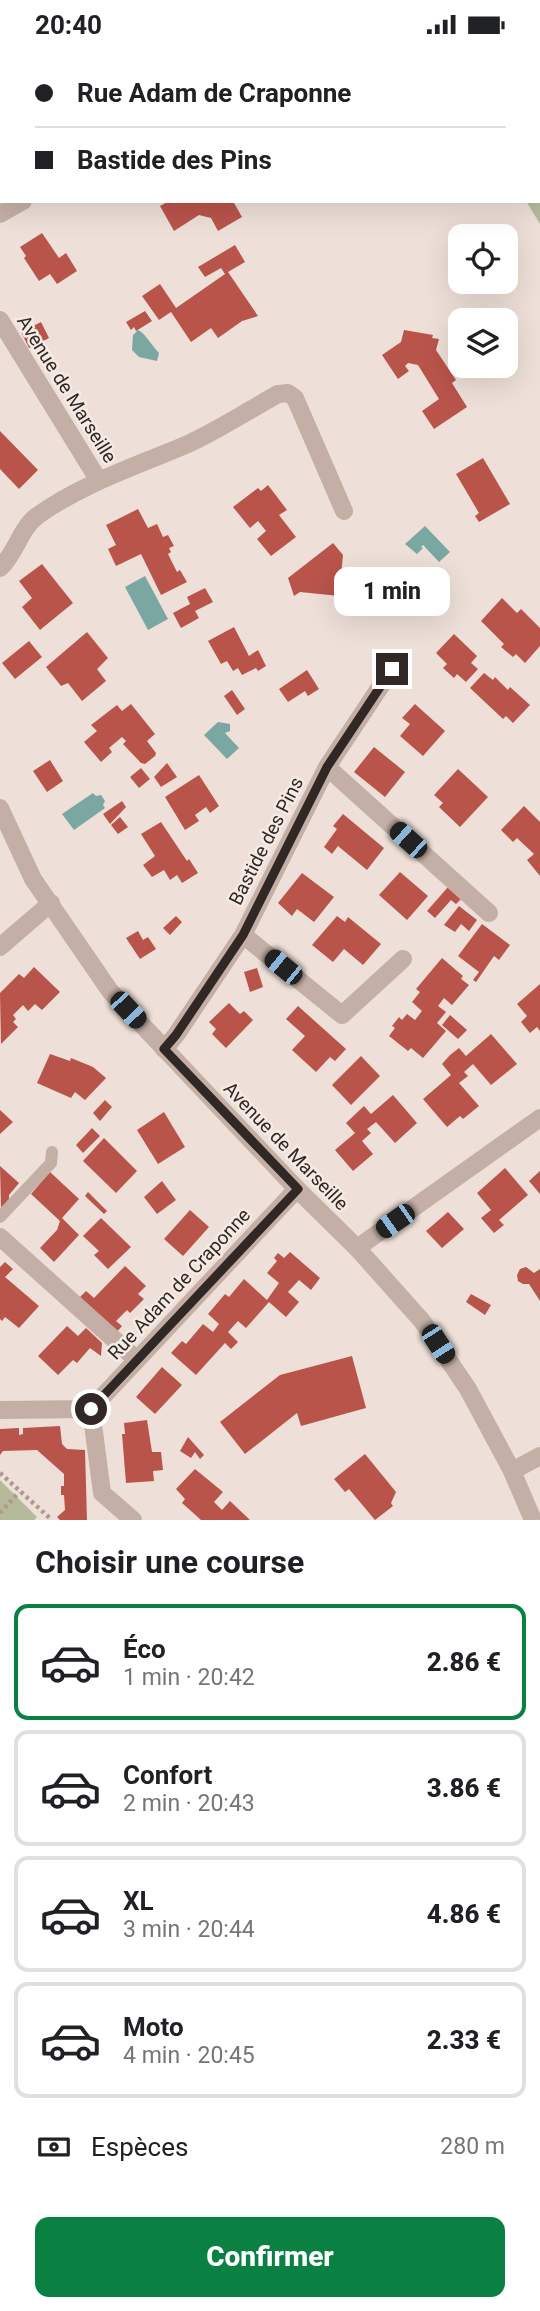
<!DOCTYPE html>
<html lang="fr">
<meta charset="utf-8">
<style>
:root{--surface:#fff;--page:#f6f6f6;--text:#202124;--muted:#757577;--line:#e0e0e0;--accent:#0b8043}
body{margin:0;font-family:Roboto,sans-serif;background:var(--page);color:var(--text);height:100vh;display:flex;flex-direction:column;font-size:26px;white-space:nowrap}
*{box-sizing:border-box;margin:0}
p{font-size:23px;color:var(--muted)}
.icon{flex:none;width:38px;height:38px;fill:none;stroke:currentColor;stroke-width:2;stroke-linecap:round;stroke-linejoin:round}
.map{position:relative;height:1471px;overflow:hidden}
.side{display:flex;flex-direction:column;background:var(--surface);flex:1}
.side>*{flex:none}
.guide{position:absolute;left:0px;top:0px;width:541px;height:154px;box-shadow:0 7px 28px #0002;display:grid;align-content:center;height:154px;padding:0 35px;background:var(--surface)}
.controls{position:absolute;left:448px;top:175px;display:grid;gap:14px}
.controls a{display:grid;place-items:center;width:70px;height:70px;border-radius:14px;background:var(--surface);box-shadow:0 7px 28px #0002;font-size:35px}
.end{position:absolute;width:32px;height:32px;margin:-16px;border:9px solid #312826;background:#fff;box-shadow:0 0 0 4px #fff}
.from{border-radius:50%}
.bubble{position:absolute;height:49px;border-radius:14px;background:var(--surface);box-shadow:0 7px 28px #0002;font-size:23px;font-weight:800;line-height:49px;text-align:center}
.car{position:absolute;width:21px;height:42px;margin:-21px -10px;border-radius:9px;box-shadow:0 0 5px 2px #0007;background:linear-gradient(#222 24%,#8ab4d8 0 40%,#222 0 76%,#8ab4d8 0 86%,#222 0)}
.guide b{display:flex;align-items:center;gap:24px;height:66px;font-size:26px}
.guide b+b{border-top:2px solid var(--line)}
.guide i{width:18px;height:18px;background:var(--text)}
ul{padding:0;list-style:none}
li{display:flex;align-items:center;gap:21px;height:116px;margin:0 14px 10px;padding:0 21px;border:4px solid var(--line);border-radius:14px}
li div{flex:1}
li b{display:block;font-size:26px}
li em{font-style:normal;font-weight:800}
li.selected{border-color:var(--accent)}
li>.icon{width:63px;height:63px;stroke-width:1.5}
h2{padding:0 35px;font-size:32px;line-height:84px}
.pay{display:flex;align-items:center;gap:18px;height:77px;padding:0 35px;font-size:26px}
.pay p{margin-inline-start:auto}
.button{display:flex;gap:14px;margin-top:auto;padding:14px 35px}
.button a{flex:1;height:80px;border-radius:14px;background:var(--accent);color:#fff;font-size:28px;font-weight:800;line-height:80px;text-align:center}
.status{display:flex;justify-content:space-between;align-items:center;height:49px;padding:0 35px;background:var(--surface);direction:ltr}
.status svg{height:19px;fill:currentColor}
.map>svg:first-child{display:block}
.green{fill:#b5bb9a}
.water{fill:#7aa7a2}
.building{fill:#b9544b}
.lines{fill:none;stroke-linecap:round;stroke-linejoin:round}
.path{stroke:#b09990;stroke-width:4.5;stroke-dasharray:3.5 3.5;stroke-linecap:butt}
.service{stroke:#c4afa6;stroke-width:12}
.minor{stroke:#c4afa6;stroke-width:18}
.tertiary{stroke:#c4afa6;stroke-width:18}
.route{stroke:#312826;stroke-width:9}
.labels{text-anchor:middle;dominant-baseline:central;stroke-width:5;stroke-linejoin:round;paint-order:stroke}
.street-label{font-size:19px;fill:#312826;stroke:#f6ebe4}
</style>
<div class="status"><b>20:40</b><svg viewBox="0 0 49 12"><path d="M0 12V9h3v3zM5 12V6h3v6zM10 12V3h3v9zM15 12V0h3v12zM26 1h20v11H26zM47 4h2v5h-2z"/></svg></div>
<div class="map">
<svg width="540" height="1471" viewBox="0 0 540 1471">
<rect width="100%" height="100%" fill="#eee0d8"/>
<!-- green -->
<path class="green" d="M 428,0 L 540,0 L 540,175 L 526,152 L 539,152 L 539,2 Z
M 0,1431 L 37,1468 L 34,1471 L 0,1471 Z"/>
<!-- water -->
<path class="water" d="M 138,281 C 146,285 152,297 159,304 L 157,312 L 139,308 L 132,301 L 133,286 Z
M 425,477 L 450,503 L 439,513 L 423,496 L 421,498 L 423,499 L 417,505 L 405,495 Z
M 145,527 L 168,570 L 148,581 L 125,538 Z
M 218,673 L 230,675 L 230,682 L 225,684 L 239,699 L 227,710 L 204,686 Z
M 93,744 L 96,747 L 101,746 L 105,752 L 103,756 L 105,759 L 74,781 L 62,765 Z"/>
<!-- building -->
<path class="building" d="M 169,152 L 233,152 L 242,168 L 218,182 L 211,169 L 199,166 L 174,182 L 160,157 Z
M 42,184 L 59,209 L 66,204 L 77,222 L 57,235 L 50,225 L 39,232 L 24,209 L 26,207 L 20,198 Z
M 235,196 L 245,213 L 228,223 L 258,267 L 242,272 L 218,289 L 211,279 L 191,293 L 171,263 L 159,271 L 142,247 L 160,235 L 176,259 L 225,225 L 221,219 L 205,228 L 198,218 Z
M 145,262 L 152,272 L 136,282 L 134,278 L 131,281 L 126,273 Z
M 41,273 L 49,289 L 29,299 L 21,283 Z
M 404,281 L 433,286 L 432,289 L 439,290 L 436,301 L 456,331 L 452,334 L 467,358 L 434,380 L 422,362 L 439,350 L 418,316 L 408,314 L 405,317 L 409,322 L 398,330 L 382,306 L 401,293 Z
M 0,382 L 38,421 L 19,440 L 0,420 Z
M 483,409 L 510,455 L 479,473 L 475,467 L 479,464 L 456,425 Z
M 268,436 L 287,461 L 279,466 L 296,488 L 271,507 L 257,490 L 266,482 L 258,472 L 250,479 L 233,458 L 258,439 L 261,442 Z
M 138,460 L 148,479 L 157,475 L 163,488 L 168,486 L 174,497 L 169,499 L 171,503 L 168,505 L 177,523 L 180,521 L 187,533 L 161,546 L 141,505 L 116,517 L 108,500 L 116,496 L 106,476 Z
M 333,494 L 343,506 L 339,547 L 300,543 L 294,547 L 288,529 Z
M 42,515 L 73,554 L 40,581 L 22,558 L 32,549 L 19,532 Z
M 205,539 L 213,553 L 195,562 L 199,569 L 181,579 L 173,564 L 190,555 L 187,548 Z
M 502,549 L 517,564 L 521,560 L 540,579 L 540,597 L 525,614 L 516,605 L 513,608 L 501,598 L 504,595 L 481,572 Z
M 234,578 L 249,607 L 258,601 L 266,617 L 258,622 L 256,619 L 242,626 L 238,619 L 233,622 L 227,612 L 221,615 L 208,592 Z
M 87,583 L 108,609 L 97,620 L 106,632 L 82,652 L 68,634 L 61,637 L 46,618 Z
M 454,585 L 477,607 L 471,614 L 478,620 L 466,633 L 457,625 L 454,629 L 443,619 L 447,615 L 436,604 Z
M 29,592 L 42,608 L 15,630 L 2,614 Z
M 307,621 L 319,640 L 308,647 L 305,642 L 288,653 L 279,640 Z
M 484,624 L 493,631 L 495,628 L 508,641 L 510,638 L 530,656 L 513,674 L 506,667 L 503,670 L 470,639 Z
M 232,641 L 245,660 L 237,666 L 224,647 Z
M 131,655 L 155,685 L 147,692 L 156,704 L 155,707 L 145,715 L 141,714 L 123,695 L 126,692 L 122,688 L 109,699 L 112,703 L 101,713 L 84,693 L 97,682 L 91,676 L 117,656 L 122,662 Z
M 415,655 L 445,682 L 423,707 L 400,687 L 410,675 L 402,669 Z
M 374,698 L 405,723 L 385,748 L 354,723 Z
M 50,711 L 63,732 L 47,743 L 33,722 Z
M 167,714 L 177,728 L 161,738 L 154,728 Z
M 141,719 L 150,730 L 139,739 L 130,728 Z
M 458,720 L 488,748 L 460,778 L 439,758 L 443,754 L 434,746 Z
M 199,726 L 219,757 L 210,764 L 206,758 L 195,766 L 199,772 L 185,781 L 165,748 Z
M 122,752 L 126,758 L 110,775 L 103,765 Z
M 524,757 L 540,773 L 540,827 L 527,811 L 534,805 L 517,789 L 513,793 L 501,781 Z
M 343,765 L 384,799 L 367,821 L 338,797 L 332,805 L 324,798 L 337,780 L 333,777 Z
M 120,768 L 128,778 L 118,785 L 111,776 Z
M 161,773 L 187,812 L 189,810 L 198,824 L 182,834 L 177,826 L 170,831 L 164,821 L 152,828 L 143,816 L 155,807 L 141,785 Z
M 400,823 L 428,847 L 407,871 L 379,846 Z
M 302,824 L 334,848 L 314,873 L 297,860 L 292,867 L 278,854 Z
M 448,838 L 462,849 L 456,855 L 451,851 L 435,869 L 427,862 Z
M 459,857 L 477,871 L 469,882 L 461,875 L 455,883 L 444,876 Z
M 176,867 L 182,873 L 170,886 L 163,879 Z
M 337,867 L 345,873 L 348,868 L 381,895 L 363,916 L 344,900 L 333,913 L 312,896 Z
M 482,875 L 510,896 L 499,911 L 494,907 L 476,933 L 473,931 L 479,923 L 458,907 Z
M 138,882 L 143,891 L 148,888 L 156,900 L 140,910 L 126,889 Z
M 442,909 L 463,927 L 461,930 L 469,936 L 452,956 L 444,949 L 438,957 L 446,963 L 437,974 L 446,982 L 423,1009 L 411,999 L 408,1002 L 389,987 L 395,979 L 392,977 L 399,968 L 402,971 L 407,965 L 415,971 L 422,962 L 412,953 L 420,943 L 416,940 Z
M 34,918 L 60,943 L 42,961 L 35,955 L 28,962 L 23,956 L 13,966 L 16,970 L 13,973 L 18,978 L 1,995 L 0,944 L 19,925 L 24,929 Z
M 257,919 L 263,938 L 250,943 L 244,923 Z
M 540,935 L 540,982 L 537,978 L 530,984 L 521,973 L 527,967 L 517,955 Z
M 229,954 L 240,965 L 244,962 L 253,971 L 226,999 L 212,985 L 216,980 L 209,973 Z
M 298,957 L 346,1000 L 335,1012 L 330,1008 L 316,1023 L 292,1001 L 305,987 L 286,970 Z
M 450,966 L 467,981 L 458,990 L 442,976 Z
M 491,985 L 517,1015 L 491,1036 L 473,1015 L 464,1023 L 468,1027 L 459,1034 L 479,1057 L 463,1070 L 460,1067 L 447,1078 L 423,1050 L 451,1026 L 442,1015 L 450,1006 L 459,999 L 466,1007 Z
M 50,1005 L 70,1012 L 71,1009 L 93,1018 L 106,1029 L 85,1051 L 75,1043 L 71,1049 L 37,1034 Z
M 361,1007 L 380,1027 L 351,1056 L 332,1036 Z
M 393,1046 L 417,1074 L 395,1094 L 376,1073 L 367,1080 L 371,1084 L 362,1092 L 373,1105 L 353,1122 L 335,1101 L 355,1084 L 346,1074 L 364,1057 L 371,1065 Z
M 105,1051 L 112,1058 L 100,1072 L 93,1064 Z
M 0,1061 L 13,1073 L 0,1085 Z
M 164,1063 L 185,1098 L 158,1115 L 137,1081 Z
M 92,1079 L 100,1087 L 83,1104 L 76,1096 Z
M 104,1089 L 137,1122 L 116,1144 L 83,1112 Z
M 0,1117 L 19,1134 L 9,1146 L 9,1153 L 1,1159 Z
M 505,1119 L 528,1146 L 499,1171 L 504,1176 L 494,1184 L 481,1169 L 491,1161 L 477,1144 Z
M 540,1122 L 540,1145 L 529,1132 Z
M 50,1123 L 79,1150 L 62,1169 L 79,1186 L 54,1213 L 40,1199 L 57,1181 L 60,1172 L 31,1145 Z
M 162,1132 L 176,1151 L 157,1165 L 144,1148 Z
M 88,1143 L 107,1162 L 104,1165 L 85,1147 Z
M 190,1161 L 209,1178 L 183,1207 L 164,1190 Z
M 448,1163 L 464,1180 L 442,1199 L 426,1182 Z
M 101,1169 L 131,1198 L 108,1220 L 94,1206 L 99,1202 L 83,1187 Z
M 290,1203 L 320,1229 L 311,1241 L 299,1231 L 288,1243 L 299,1253 L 286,1268 L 269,1253 L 246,1279 L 238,1272 L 228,1283 L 238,1293 L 231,1300 L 225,1294 L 196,1326 L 171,1304 L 182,1292 L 186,1295 L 203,1275 L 213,1283 L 219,1275 L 208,1265 L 225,1245 L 229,1248 L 244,1230 L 267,1251 L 279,1234 L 267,1224 L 277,1212 L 274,1209 L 278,1204 L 284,1209 Z
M 5,1213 L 13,1220 L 5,1228 L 39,1257 L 19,1279 L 5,1268 L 2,1272 L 0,1270 L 0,1218 Z
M 125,1217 L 146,1237 L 138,1245 L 144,1250 L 130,1264 L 127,1261 L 116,1272 L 122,1277 L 116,1284 L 79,1249 L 86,1242 L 94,1249 Z
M 526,1218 L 534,1224 L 540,1220 L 540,1252 L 529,1235 L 523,1235 L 518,1232 L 517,1226 L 520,1220 Z
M 471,1245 L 491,1256 L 485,1266 L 466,1253 Z
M 67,1277 L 78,1287 L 86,1279 L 102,1294 L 101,1307 L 90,1299 L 77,1314 L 73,1311 L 58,1326 L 38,1307 Z
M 352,1307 L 366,1359 L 301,1377 L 297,1364 L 245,1405 L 220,1373 L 280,1326 Z
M 162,1318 L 182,1336 L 155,1365 L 136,1348 Z
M 147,1371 L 152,1403 L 161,1403 L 163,1421 L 153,1422 L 154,1432 L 126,1434 L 122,1385 L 125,1385 L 124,1374 Z
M 60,1377 L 62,1395 L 67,1400 L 85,1401 L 87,1471 L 60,1471 L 57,1468 L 65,1461 L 64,1446 L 61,1446 L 61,1437 L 64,1437 L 64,1425 L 37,1401 L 3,1402 L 0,1406 L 0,1380 L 19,1379 L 19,1386 L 23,1385 L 23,1379 Z
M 188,1388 L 204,1406 L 200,1410 L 195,1403 L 191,1409 L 180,1402 Z
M 365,1405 L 396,1443 L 391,1454 L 393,1457 L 375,1471 L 349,1440 L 345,1443 L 334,1430 Z
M 195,1420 L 223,1443 L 214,1453 L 222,1461 L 230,1452 L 250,1471 L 201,1471 L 191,1462 L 182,1454 L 185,1450 L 176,1440 Z"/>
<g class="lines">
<!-- path -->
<path class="path" d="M 488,0 L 490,2
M 483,2 L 484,0
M 539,64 L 540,66
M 539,137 L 540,138
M 0,1424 L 52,1471
M 0,1464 L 19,1443"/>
<!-- service -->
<path class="service" d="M 0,1168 L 51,1114 L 52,1103"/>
<!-- minor -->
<path class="minor" d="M 0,165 L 23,152
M 0,271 L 99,432
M 0,519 C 16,504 20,480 37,467 C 81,435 139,416 188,395 C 219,381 249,361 278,345 L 288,344 L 295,349 L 344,462
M 327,718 L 489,864
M 243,886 L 342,966 L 403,910
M 0,898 L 51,854
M 164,1000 L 176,986 L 243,886 L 327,718 L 392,620
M 0,1188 L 136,1310
M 357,1199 L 540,1069
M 91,1360 L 297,1140
M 0,1361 L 91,1360 L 102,1444 L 133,1471
M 512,1422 L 540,1407"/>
<!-- tertiary -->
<path class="tertiary" d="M 0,759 L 33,830 L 110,942 L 297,1140 L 357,1199 L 422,1272 L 468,1340 L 512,1422 L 533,1471"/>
</g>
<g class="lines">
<!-- route -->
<path class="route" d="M 91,1360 L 298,1140 L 164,1000 L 176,986 L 243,886 L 327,718 L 392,620"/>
</g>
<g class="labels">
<!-- street labels -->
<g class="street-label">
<text transform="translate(67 340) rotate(58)">Avenue de Marseille</text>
<text transform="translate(266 792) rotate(-63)">Bastide des Pins</text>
<text transform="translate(286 1097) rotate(46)">Avenue de Marseille</text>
<text transform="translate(179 1235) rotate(-47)">Rue Adam de Craponne</text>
</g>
</g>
</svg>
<div class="controls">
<a><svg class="icon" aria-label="locate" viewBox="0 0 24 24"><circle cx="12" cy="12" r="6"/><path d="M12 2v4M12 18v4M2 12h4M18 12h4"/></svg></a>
<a><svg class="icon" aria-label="layers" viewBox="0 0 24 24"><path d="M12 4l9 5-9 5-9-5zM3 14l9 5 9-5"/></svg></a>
</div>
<i class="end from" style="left:91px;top:1360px"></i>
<i class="end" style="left:392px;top:620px"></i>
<div class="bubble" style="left:334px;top:518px;width:116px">1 min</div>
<i class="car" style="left:408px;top:791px;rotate:312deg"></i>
<i class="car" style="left:283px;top:918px;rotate:309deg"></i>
<i class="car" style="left:128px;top:961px;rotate:137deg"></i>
<i class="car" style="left:395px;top:1172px;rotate:235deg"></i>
<i class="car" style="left:438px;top:1295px;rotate:147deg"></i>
<div class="guide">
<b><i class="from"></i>Rue Adam de Craponne</b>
<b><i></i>Bastide des Pins</b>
</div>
</div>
<section class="side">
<h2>Choisir une course</h2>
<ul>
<li class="selected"><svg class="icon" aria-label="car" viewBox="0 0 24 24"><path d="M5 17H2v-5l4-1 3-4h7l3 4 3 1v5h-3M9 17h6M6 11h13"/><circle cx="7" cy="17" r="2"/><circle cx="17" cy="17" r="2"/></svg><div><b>Éco</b><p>1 min · 20:42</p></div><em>2.86 €</em></li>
<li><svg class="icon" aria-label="car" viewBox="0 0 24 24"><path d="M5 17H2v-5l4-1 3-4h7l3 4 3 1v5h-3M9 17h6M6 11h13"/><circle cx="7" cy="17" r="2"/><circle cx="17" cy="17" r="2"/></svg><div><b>Confort</b><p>2 min · 20:43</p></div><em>3.86 €</em></li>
<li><svg class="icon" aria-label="car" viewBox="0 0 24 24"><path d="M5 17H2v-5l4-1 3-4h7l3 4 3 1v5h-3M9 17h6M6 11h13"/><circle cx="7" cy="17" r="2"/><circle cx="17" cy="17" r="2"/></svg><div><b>XL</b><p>3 min · 20:44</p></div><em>4.86 €</em></li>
<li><svg class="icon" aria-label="car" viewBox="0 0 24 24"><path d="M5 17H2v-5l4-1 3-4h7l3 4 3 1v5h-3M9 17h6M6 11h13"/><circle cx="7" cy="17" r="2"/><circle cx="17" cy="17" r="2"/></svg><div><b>Moto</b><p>4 min · 20:45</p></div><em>2.33 €</em></li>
</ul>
<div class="pay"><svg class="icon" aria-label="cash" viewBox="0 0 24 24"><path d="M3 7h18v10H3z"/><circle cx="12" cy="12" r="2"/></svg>Espèces<p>280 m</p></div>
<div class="button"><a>Confirmer</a></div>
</section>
